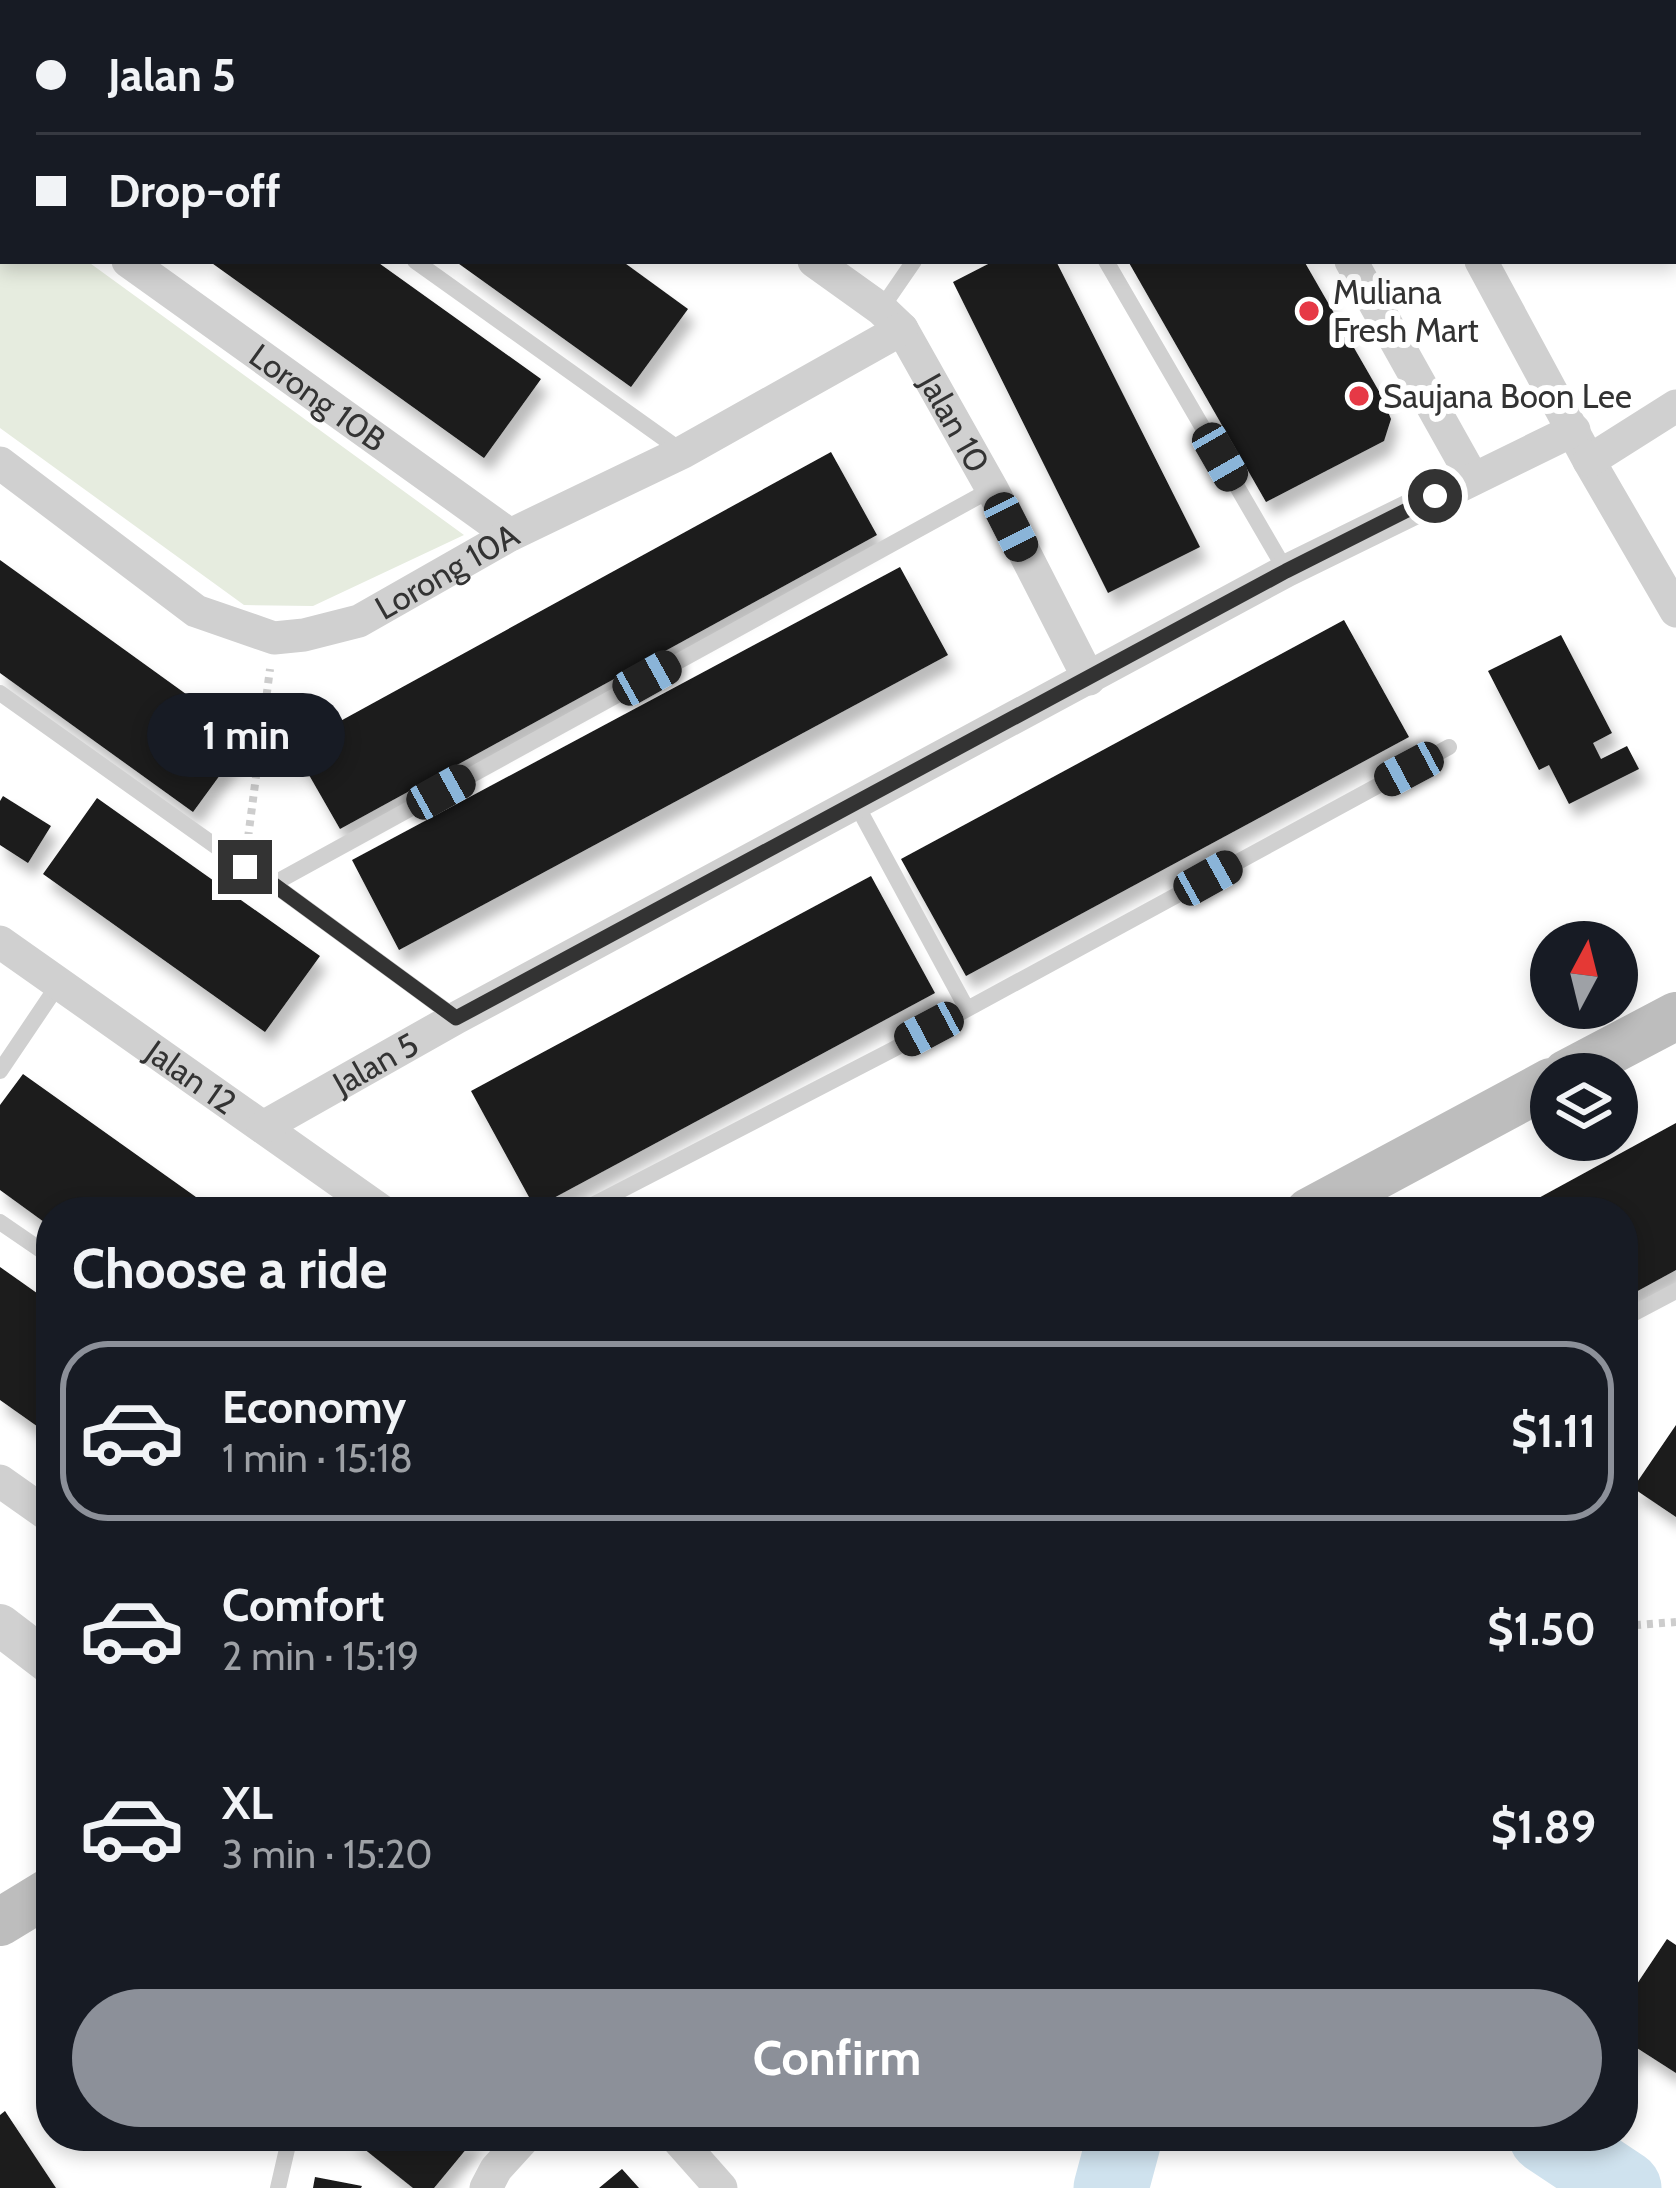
<!DOCTYPE html>
<meta charset="utf-8">
<style>
:root{--surface:#171b24;--page:#20242c;--text:#f1f3f6;--muted:#9ea1a6;--line:#363941;--accent:#8c9099}
body{margin:0;font-family:Cabin,sans-serif;background:var(--page);color:var(--text);height:100vh;display:flex;flex-direction:column;font-size:45px;white-space:nowrap}
*{box-sizing:border-box;margin:0}
p{font-size:39px;color:var(--muted)}
.icon{flex:none;width:66px;height:66px;fill:none;stroke:currentColor;stroke-width:2;stroke-linecap:round;stroke-linejoin:round}
.map{position:relative;flex:1;overflow:hidden}
.details{position:absolute;left:36px;top:1197px;width:1602px;height:954px;display:flex;flex-direction:column;background:var(--surface);border-radius:48px;box-shadow:0 6px 18px #0003}
.details>*{flex:none}
.banner{position:absolute;left:0px;top:0px;width:1677px;height:264px;box-shadow:0 6px 18px #0003;display:grid;align-content:center;height:264px;padding:0 36px;background:var(--surface)}
.needle{width:78px;rotate:7deg}
.fabs{position:absolute;left:1530px;top:921px;display:grid;gap:24px}
.fabs a{display:grid;place-items:center;width:108px;height:108px;border-radius:50%;background:var(--surface);box-shadow:0 6px 18px #0003;font-size:60px}
.end{position:absolute;width:54px;height:54px;margin:-27px;border:15px solid #333;background:#fff;box-shadow:0 0 0 6px #fff}
.from{border-radius:50%}
.bubble{position:absolute;height:84px;border-radius:42px;background:var(--surface);box-shadow:0 6px 18px #0003;font-size:39px;font-weight:700;line-height:84px;text-align:center}
.car{position:absolute;width:36px;height:72px;margin:-36px -18px;border-radius:15px;box-shadow:0 0 9px 3px #0007;background:linear-gradient(#222 24%,#8ab4d8 0 40%,#222 0 76%,#8ab4d8 0 86%,#222 0)}
.banner b{display:flex;align-items:center;gap:42px;height:114px;font-size:45px}
.banner b+b{border-top:3px solid var(--line)}
.banner i{width:30px;height:30px;background:var(--text)}
ul{padding:0;list-style:none}
li{display:flex;align-items:center;gap:36px;height:180px;margin:0 24px 18px;padding:0 12px;border:6px solid transparent;border-radius:48px}
li div{flex:1}
li b{display:block;font-size:45px}
li em{font-style:normal;font-weight:700}
li.active{border-color:var(--accent)}
li>.icon{width:108px;height:108px;stroke-width:1.5}
h2{padding:0 36px;font-size:54px;line-height:144px}
.cta{display:flex;gap:24px;margin-top:auto;padding:24px 36px}
.cta a{flex:1;height:138px;border-radius:72px;background:var(--accent);color:#fff;font-size:48px;font-weight:700;line-height:138px;text-align:center}
.map>svg:first-child{display:block}
.grass{fill:#e6ecdf}
.lines{fill:none;stroke-linecap:round;stroke-linejoin:round}
.river{stroke:#cfe2ee;stroke-width:75}
.building{fill:#1a1a1a;filter:url(#shadow)}
.path{stroke:#cdcdcd;stroke-width:8;stroke-dasharray:6 6;stroke-linecap:butt}
.service{stroke:#d0d0d0;stroke-width:16}
.minor{stroke:#d0d0d0;stroke-width:33}
.tertiary{stroke:#d0d0d0;stroke-width:42}
.secondary{stroke:#bdbdbd;stroke-width:48}
.route{stroke:#333;stroke-width:15}
.poi-dot{fill:#e63946;stroke:#fff;stroke-width:4.5}
.labels{text-anchor:middle;dominant-baseline:central;stroke-width:12;stroke-linejoin:round;paint-order:stroke}
.poi-label{font-size:33px;fill:#333;stroke:#fff;text-anchor:start}
.street-label{font-size:33px;fill:#333;stroke:#fff}
</style>
<div class="map">
<svg width="1676" height="2188" viewBox="0 0 1676 2188">
<defs>
<filter id="shadow"><feDropShadow dx="7" dy="13" stdDeviation="6" flood-color="#0004"/></filter>
</defs>
<rect width="100%" height="100%" fill="#fff"/>
<!-- grass -->
<path class="grass" d="M 0,198 L 3,200 L 3,261 L 87,261 L 464,535 L 313,606 L 244,605 L 0,428 Z"/>
<g class="lines">
<!-- river -->
<path class="river" d="M 1546,2136 L 1624,2188
M 1111,2188 L 1125,2136"/>
</g>
<!-- building -->
<path class="building" d="M 209,261 L 376,261 L 541,379 L 484,458 Z
M 455,261 L 622,261 L 688,309 L 631,387 Z
M 994,261 L 1056,261 L 1200,547 L 1108,593 L 953,282 Z
M 1128,261 L 1304,261 L 1380,393 L 1391,419 L 1384,441 L 1266,502 Z
M 831,452 L 877,535 L 340,829 L 293,747 Z
M 0,560 L 247,738 L 193,812 L 0,673 Z
M 900,567 L 948,655 L 399,950 L 352,860 Z
M 1344,620 L 1409,737 L 966,976 L 901,859 Z
M 1561,635 L 1612,733 L 1593,743 L 1601,759 L 1627,746 L 1639,769 L 1569,804 L 1549,765 L 1539,770 L 1488,671 Z
M 3,796 L 51,826 L 28,863 L 0,845 L 0,801 Z
M 97,798 L 320,956 L 265,1032 L 43,874 Z
M 871,876 L 935,993 L 535,1208 L 471,1091 Z
M 23,1074 L 217,1212 L 51,1212 L 51,1227 L 0,1190 L 0,1105 Z
M 1676,1123 L 1676,1270 L 1623,1299 L 1623,1212 L 1513,1212 Z
M 0,1267 L 51,1303 L 51,1436 L 0,1400 Z
M 1676,1425 L 1676,1517 L 1633,1488 Z
M 1667,1939 L 1676,1945 L 1676,2073 L 1637,2048 L 1623,2069 L 1623,1974 L 1637,1984 Z
M 5,2111 L 56,2188 L 0,2188 L 0,2115 Z
M 348,2136 L 477,2136 L 434,2188 L 413,2188 Z
M 622,2169 L 639,2188 L 599,2188 Z
M 315,2177 L 362,2186 L 361,2188 L 313,2188 Z"/>
<g class="lines">
<!-- path -->
<path class="path" d="M 248,838 L 270,669
M 1623,1626 L 1676,1622"/>
<!-- service -->
<path class="service" d="M 812,0 L 817,3
M 1542,3 L 1548,0
M 415,261 L 683,452
M 1106,261 L 1286,571
M 881,309 L 914,261
M 0,693 L 245,867 L 273,884 L 456,1018
M 855,802 L 967,1009
M 273,884 L 992,489
M 0,1071 L 58,985
M 579,1212 L 892,1050 L 1449,747
M 0,1222 L 51,1257
M 1623,1319 L 1676,1291
M 278,2188 L 290,2136"/>
<!-- minor -->
<g class="minor">
<path d="M 452,0 L 457,3"/>
<path d="M 1173,0 L 1176,3"/>
<path d="M 1327,0 L 1329,3"/>
<path d="M 57,3 L 59,0"/>
<path d="M 0,77 L 3,73"/>
<path d="M 0,169 L 3,171"/>
<path id="s1" d="M 128,261 L 510,535"/>
<path id="s2" d="M 814,261 L 881,309 L 902,329 L 992,489 L 1089,679"/>
<path d="M 1351,261 L 1472,477"/>
<path d="M 1481,261 L 1589,461 L 1676,611"/>
<path d="M 1589,461 L 1676,406"/>
<path id="s3" d="M 0,463 L 196,611 L 274,638 L 304,635 L 359,621 L 510,535 L 683,452 L 902,329"/>
<path id="s4" d="M 0,942 L 383,1212"/>
<path id="s5" d="M 263,1127 L 456,1018 L 1286,571 L 1574,430"/>
<path d="M 0,1481 L 51,1517"/>
<path d="M 675,2136 L 721,2188"/>
<path d="M 486,2188 L 496,2169 L 526,2136"/>
</g>
<!-- tertiary -->
<path class="tertiary" d="M 0,1625 L 51,1664"/>
<!-- secondary -->
<path class="secondary" d="M 1566,1074 L 1676,1016
M 1309,1212 L 1551,1082
M 0,1922 L 51,1891"/>
</g>
<g class="lines">
<!-- route -->
<path class="route" d="M 245,867 L 273,884 L 456,1018 L 1286,571 L 1435,496"/>
</g>
<!-- markers -->
<g class="poi-dot">
<circle cx="1309" cy="311" r="12"/>
<circle cx="1359" cy="396" r="12"/>
</g>
<g class="labels">
<!-- poi labels -->
<g class="poi-label">
<text x="1333" y="292">Muliana<tspan x="1333" dy="38">Fresh Mart</tspan></text>
<text x="1383" y="396">Saujana Boon Lee</text>
</g>
<!-- street labels -->
<g class="street-label">
<text stroke="none"><textPath href="#s1" startOffset="234">Lorong 10B</textPath></text>
<text stroke="none"><textPath href="#s2" startOffset="219">Jalan 10</textPath></text>
<text stroke="none"><textPath href="#s3" startOffset="516">Lorong 10A</textPath></text>
<text stroke="none"><textPath href="#s5" startOffset="129">Jalan 5</textPath></text>
<text stroke="none"><textPath href="#s4" startOffset="234">Jalan 12</textPath></text>
</g>
</g>
</svg>
<div class="fabs">
<a><svg class="needle" viewBox="-14 -14 28 28"><path d="M0-13l5 13h-10z" fill="#e53935"/><path d="M0 13l5-13h-10z" fill="#9ea1a6"/></svg></a>
<a><svg class="icon" aria-label="layers" viewBox="0 0 24 24"><path d="M12 4l9 5-9 5-9-5zM3 14l9 5 9-5"/></svg></a>
</div>
<i class="end from" style="left:1435px;top:496px"></i>
<i class="end" style="left:245px;top:867px"></i>
<div class="bubble" style="left:147px;top:693px;width:198px">1 min</div>
<i class="car" style="left:1220px;top:457px;rotate:150deg"></i>
<i class="car" style="left:1011px;top:527px;rotate:153deg"></i>
<i class="car" style="left:647px;top:678px;rotate:61deg"></i>
<i class="car" style="left:1409px;top:769px;rotate:242deg"></i>
<i class="car" style="left:441px;top:792px;rotate:61deg"></i>
<i class="car" style="left:1208px;top:878px;rotate:61deg"></i>
<i class="car" style="left:929px;top:1029px;rotate:242deg"></i>
<div class="banner">
<b><i class="from"></i>Jalan 5</b>
<b><i></i>Drop-off</b>
</div>
<section class="details">
<h2>Choose a ride</h2>
<ul>
<li class="active"><svg class="icon" aria-label="car" viewBox="0 0 24 24"><path d="M5 17H2v-5l4-1 3-4h7l3 4 3 1v5h-3M9 17h6M6 11h13"/><circle cx="7" cy="17" r="2"/><circle cx="17" cy="17" r="2"/></svg><div><b>Economy</b><p>1 min · 15:18</p></div><em>$1.11</em></li>
<li><svg class="icon" aria-label="car" viewBox="0 0 24 24"><path d="M5 17H2v-5l4-1 3-4h7l3 4 3 1v5h-3M9 17h6M6 11h13"/><circle cx="7" cy="17" r="2"/><circle cx="17" cy="17" r="2"/></svg><div><b>Comfort</b><p>2 min · 15:19</p></div><em>$1.50</em></li>
<li><svg class="icon" aria-label="car" viewBox="0 0 24 24"><path d="M5 17H2v-5l4-1 3-4h7l3 4 3 1v5h-3M9 17h6M6 11h13"/><circle cx="7" cy="17" r="2"/><circle cx="17" cy="17" r="2"/></svg><div><b>XL</b><p>3 min · 15:20</p></div><em>$1.89</em></li>
</ul>
<div class="cta"><a>Confirm</a></div>
</section>
</div>
